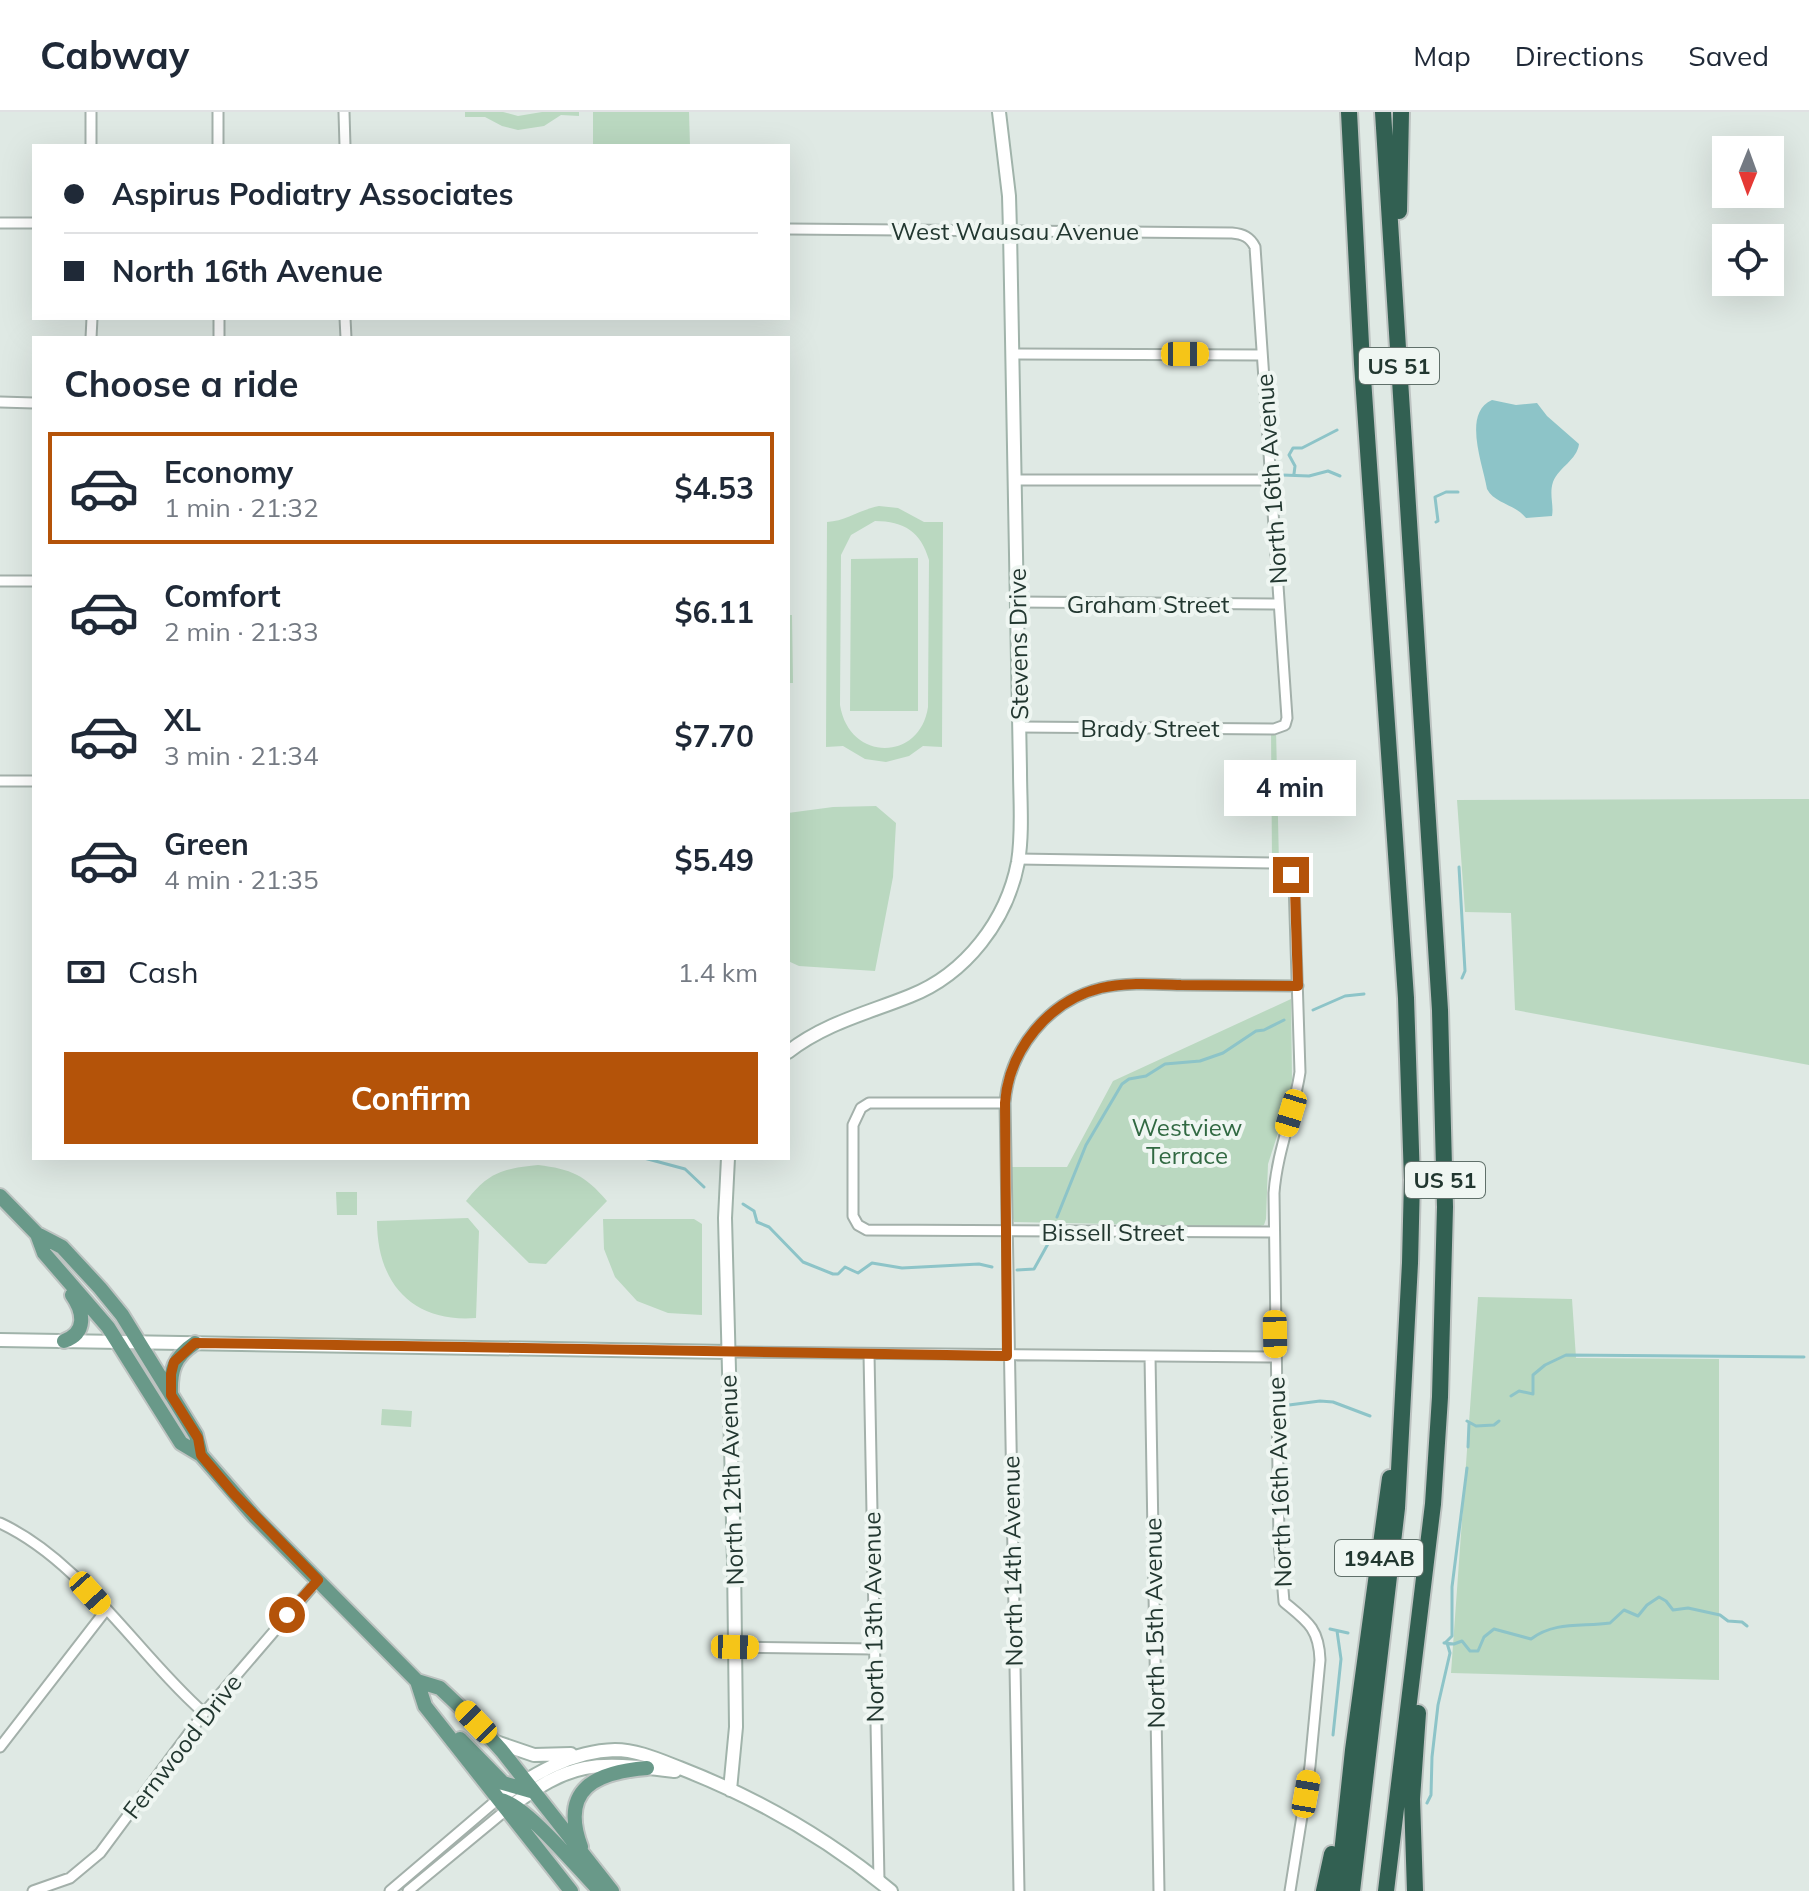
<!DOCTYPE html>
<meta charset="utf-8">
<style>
:root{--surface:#fff;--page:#f6f6f7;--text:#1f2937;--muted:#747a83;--line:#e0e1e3;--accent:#b45309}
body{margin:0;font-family:Mulish,sans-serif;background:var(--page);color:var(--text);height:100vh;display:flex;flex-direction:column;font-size:30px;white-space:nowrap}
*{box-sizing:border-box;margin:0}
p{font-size:26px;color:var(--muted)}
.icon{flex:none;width:44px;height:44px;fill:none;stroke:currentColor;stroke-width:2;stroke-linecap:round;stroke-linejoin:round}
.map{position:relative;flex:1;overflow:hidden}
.details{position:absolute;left:32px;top:224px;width:758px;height:824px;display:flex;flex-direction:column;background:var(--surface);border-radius:0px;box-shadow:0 8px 32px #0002}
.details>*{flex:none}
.hud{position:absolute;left:32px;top:32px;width:758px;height:176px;border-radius:0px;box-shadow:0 8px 32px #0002;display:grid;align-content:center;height:176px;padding:0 32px;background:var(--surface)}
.needle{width:52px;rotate:181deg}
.buttons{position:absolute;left:1712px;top:24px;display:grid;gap:16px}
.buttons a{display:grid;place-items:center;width:72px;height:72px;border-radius:0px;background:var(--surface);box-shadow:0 8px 32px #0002;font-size:40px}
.end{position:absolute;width:36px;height:36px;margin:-18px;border:10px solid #b45309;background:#fff;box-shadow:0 0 0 4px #fff}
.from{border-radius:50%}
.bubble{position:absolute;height:56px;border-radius:0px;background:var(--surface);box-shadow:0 8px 32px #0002;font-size:26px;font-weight:700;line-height:56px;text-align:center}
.car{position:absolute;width:24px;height:48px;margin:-24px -12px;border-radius:10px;box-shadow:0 0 6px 2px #0007;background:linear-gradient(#f5c518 24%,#345 0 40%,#f5c518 0 76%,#345 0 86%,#f5c518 0)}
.hud b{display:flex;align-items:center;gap:28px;height:76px;font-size:30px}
.hud b+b{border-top:2px solid var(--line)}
.hud i{width:20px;height:20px;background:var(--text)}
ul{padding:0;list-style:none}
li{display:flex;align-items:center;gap:24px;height:112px;margin:0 16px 12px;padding:0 16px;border:4px solid transparent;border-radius:0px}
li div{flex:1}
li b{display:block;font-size:30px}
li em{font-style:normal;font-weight:700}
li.current{border-color:var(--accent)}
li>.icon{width:72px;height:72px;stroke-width:1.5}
h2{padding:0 32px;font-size:36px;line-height:96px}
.pay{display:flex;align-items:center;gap:20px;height:88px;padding:0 32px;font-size:30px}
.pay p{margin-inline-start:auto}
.cta{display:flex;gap:16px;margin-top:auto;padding:16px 32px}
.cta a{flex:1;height:92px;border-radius:0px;background:var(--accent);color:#fff;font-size:32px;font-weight:700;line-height:92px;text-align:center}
header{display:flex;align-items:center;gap:48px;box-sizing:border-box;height:112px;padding:0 40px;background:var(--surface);border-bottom:2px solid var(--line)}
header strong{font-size:38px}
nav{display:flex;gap:44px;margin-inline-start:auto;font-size:28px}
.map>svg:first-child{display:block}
.green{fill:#bad8c0;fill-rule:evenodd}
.water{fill:#8dc4c8}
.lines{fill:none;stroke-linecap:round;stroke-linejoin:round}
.stream{stroke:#8dc4c8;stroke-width:3}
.street-casing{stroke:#a3b0aa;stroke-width:13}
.secondary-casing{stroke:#a0b3aa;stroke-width:16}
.primary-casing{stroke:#bdc3c1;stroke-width:18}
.highway-casing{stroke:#bdc3c1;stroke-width:20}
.street{stroke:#fff;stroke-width:9}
.secondary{stroke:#fff;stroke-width:12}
.primary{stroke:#699989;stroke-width:14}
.highway{stroke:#326052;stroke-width:16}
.route{stroke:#b45309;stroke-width:10}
.labels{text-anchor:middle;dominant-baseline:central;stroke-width:8;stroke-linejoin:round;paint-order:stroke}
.shield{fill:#eff6f2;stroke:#60706a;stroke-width:2}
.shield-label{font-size:22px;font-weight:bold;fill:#223730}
.street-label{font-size:24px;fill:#223730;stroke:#eff6f2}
.park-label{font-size:24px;fill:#316942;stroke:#eff6f2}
</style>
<header>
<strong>Cabway</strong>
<nav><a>Map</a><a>Directions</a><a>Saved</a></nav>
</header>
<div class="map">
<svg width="1809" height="1779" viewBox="0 0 1809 1779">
<rect width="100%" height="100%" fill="#dfe9e4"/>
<!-- green -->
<path class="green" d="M 465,0 L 503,0 L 518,4 L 542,0 L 579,0 L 579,4 L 561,3 L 544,14 L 518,18 L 502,14 L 485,5 L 465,5 Z
M 593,0 L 689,0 L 690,34 L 593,34 Z
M 879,394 L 898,396 L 924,410 L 943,410 L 942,635 L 923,634 L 909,644 L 886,650 L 865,647 L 843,634 L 826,635 L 827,410 C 846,409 859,398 879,394 ZM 875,409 C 904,409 921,420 929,448 L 928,595 C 920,650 849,650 840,593 L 841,443 L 851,423 Z
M 918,446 L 918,599 L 850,599 L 851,447 Z
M 788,503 L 792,503 L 793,571 L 788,571 Z
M 1271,617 L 1276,617 L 1279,752 L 1272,750 Z
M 1809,687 L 1809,953 L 1515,898 L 1511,801 L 1465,800 L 1457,688 Z
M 876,694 L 896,711 L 893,765 L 875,859 L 799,854 L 788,849 L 788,701 L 833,695 Z
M 1291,887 L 1292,967 L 1290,984 L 1268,1052 L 1266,1107 L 1264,1113 L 1256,1115 L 1014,1110 L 1012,1103 L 1011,1055 L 1067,1055 L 1113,969 Z
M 538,1053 C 571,1057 585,1063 607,1089 L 546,1152 L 529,1151 L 466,1089 C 489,1060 501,1057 538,1053 Z
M 336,1080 L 357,1080 L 357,1103 L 337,1103 Z
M 468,1106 L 479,1119 L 476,1206 C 412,1211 377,1171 377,1109 Z
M 603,1107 L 694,1107 L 702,1112 L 702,1203 L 668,1201 L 637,1189 L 615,1165 L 604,1137 Z
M 1478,1185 L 1572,1187 L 1576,1246 L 1719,1247 L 1719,1568 L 1451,1561 Z
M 382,1297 L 412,1299 L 411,1315 L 381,1313 Z"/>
<!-- water -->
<path class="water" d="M 1492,288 L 1516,293 L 1537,291 L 1547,304 L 1579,332 C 1577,348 1559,355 1553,370 C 1549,382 1554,393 1552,404 L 1526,406 C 1515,392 1495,392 1487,377 C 1483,352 1462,301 1492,288 Z"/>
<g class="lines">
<!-- stream -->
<path class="stream" d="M 1294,362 L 1295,354 L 1289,343 L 1293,336 L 1302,336 L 1337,318
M 1282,363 L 1309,364 L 1328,359 L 1340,364
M 1436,410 L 1438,409 L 1435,385 L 1446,380 L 1458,380
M 1459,755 L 1465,859 L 1462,866
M 1313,898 L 1345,884 L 1364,882
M 644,1046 L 685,1057 L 704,1075
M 743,1092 L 754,1099 L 757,1110 L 769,1115 L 803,1150 L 833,1162 L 838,1162 L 845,1155 L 858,1161 L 872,1151 L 902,1156 L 979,1152 L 992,1155
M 1057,1105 L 1086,1033 L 1122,972 L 1129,967 L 1146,964 L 1165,952 L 1200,949 L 1223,941 L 1256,919 L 1264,918 L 1284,908
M 1017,1158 L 1034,1157 L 1049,1130
M 1511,1284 L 1519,1279 L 1533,1282 L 1533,1263 L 1545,1253 L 1566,1243 L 1804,1245
M 1289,1293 L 1320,1289 L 1333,1290 L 1370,1304
M 1467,1309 L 1476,1314 L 1494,1313 L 1499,1309
M 1468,1335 L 1469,1311
M 1330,1517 L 1348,1521
M 1444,1531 L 1454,1532 L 1462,1529 L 1470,1539 L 1478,1539 L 1484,1525 L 1494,1517 L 1531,1527 C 1555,1509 1582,1515 1610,1511 L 1624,1498 L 1638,1504 L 1647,1493 L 1659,1485 L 1666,1489 L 1673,1498 L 1688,1496 L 1720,1503 L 1728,1509 L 1742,1510 L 1747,1514
M 1445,1531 L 1452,1524 L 1452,1475 L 1467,1356
M 1333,1623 L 1341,1547 L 1337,1519
M 1427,1691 L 1431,1683 L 1432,1645 L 1438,1593 L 1450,1541 L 1447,1531"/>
<defs>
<path id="street" d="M 218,0 L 218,34
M 344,0 L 345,34
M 91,34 L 91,0
M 0,111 L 34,111
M 788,117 L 1232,121 C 1243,122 1250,125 1255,135 L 1287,606 L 1285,613 L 1274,617 L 1019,615
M 345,206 L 346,226
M 91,226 L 92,206
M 219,226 L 219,206
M 1012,242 L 1262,243
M 0,290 L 34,291
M 1015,368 L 1270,368
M 0,469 L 34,469
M 1017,490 L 1279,492
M 0,669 L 34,669
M 1018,747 L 1276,751 L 1287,757 L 1294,770 L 1300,960 C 1294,1001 1277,1039 1274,1081 L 1279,1429 L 1284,1490 C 1307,1509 1319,1516 1320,1548 L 1310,1654 L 1290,1779
M 1005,991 L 869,991 L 861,996 L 853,1013 L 853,1104 L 858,1113 L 867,1118 L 1273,1120
M 728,1240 L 1275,1245
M 869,1242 L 879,1769
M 1150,1244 L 1159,1779
M 0,1411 C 82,1449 137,1542 204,1601
M 735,1535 L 874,1537
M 0,1635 L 106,1498
M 33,1779 L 70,1766 L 100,1741 L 204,1601 L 318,1468
M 390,1779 L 498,1687
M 408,1779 L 506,1698
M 1019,1779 L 1005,991 C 1009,938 1048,889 1101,876 C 1127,870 1154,872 1181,873 C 1220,873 1259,874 1298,874"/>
<path id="secondary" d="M 788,940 C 825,911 868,901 910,884 C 966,862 1007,808 1018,750 C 1023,720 1020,688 1020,658 L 1010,119 L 1009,84 L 999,0
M 728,1046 L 725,1106 L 734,1449 L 736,1615 L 730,1678
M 0,1228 L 728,1240
M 496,1630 L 534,1643 L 571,1642
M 498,1687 C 532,1663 571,1639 615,1638 C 637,1638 659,1648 680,1656 C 757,1686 827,1726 891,1779
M 506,1698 C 573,1647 594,1650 675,1659"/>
<path id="primary" d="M 0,1084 L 37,1122 L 62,1135 L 100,1176 L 122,1203 L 196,1323 L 201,1343
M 37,1122 L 44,1141 L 108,1215 L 181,1331 L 201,1343 L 254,1404 L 417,1569 L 425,1594 L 571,1779
M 64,1229 C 87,1221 84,1200 72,1183
M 171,1283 C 170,1258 174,1245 195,1231
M 417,1569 L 440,1576 L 476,1610 L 502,1639 L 612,1779
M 460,1627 L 503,1671 L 531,1679
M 501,1688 C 527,1694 579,1758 600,1779
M 581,1735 C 559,1676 597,1660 647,1656"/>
<path id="highway" d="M 1349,0 L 1362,252 L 1406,886 L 1412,1068 L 1410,1151 L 1397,1396 L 1352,1779
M 1383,0 L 1440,898 L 1445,1095 L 1440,1285 L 1433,1392 L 1386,1779
M 1399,99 L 1401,0
M 1324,1779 L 1332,1742
M 1338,1779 L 1353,1638 L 1390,1366
M 1415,1779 L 1412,1687 L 1418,1601"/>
</defs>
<!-- street casing -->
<use href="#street" class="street-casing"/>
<!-- secondary casing -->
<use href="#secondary" class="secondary-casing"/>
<!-- primary casing -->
<use href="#primary" class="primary-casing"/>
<!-- highway casing -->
<use href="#highway" class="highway-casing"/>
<!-- street -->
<use href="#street" class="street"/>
<!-- secondary -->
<use href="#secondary" class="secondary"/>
<!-- primary -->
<use href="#primary" class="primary"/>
<!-- highway -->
<use href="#highway" class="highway"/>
</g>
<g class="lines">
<!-- route -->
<path class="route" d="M 287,1503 L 318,1468 L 234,1382 L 201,1343 L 198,1326 L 171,1283 L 171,1262 L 174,1250 L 195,1231 L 274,1232 L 1007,1244 L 1005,991 C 1009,938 1048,889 1101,876 C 1127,870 1154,872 1181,873 C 1220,873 1259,874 1298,874 L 1295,779 L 1291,763"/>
</g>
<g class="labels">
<!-- shield labels -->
<g class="shield">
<rect x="1359" y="236" width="80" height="36" rx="6"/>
<rect x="1405" y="1050" width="80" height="36" rx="6"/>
<rect x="1335" y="1428" width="88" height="36" rx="6"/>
</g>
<g class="shield-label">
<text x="1399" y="254">US 51</text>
<text x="1445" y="1068">US 51</text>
<text x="1379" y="1446">194AB</text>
</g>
<!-- street labels -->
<g class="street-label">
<text x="1015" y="119">West Wausau Avenue</text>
<text transform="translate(1271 367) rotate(-94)">North 16th Avenue</text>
<text x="1148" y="492">Graham Street</text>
<text transform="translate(1018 532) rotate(-91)">Stevens Drive</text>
<text x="1150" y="616">Brady Street</text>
<text x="1113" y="1120">Bissell Street</text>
<text transform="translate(731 1368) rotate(-92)">North 12th Avenue</text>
<text transform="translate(1279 1370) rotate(-92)">North 16th Avenue</text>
<text transform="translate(1012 1449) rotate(-91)">North 14th Avenue</text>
<text transform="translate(873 1505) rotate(-91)">North 13th Avenue</text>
<text transform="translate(1154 1511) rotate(-91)">North 15th Avenue</text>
<text transform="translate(182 1634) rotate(-52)">Fernwood Drive</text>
</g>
<!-- park labels -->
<g class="park-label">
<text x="1187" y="1015">Westview<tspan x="1187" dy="28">Terrace</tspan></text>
</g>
</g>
</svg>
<div class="buttons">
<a><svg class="needle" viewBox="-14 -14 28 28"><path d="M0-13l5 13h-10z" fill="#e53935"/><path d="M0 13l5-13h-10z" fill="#747a83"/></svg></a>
<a><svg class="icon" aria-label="locate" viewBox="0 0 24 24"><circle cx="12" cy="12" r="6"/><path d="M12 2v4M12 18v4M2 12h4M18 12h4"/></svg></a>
</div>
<i class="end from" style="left:287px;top:1503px"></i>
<i class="end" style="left:1291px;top:763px"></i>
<div class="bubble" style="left:1224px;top:648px;width:132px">4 min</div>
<i class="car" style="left:1185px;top:242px;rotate:90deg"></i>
<i class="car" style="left:1291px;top:1001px;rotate:197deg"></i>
<i class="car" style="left:1275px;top:1222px;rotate:179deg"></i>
<i class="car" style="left:90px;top:1481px;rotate:138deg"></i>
<i class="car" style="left:735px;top:1535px;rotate:91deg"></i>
<i class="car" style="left:476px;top:1610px;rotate:316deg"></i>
<i class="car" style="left:1306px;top:1682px;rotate:10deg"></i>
<div class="hud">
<b><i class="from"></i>Aspirus Podiatry Associates</b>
<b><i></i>North 16th Avenue</b>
</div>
<section class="details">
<h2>Choose a ride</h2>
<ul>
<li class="current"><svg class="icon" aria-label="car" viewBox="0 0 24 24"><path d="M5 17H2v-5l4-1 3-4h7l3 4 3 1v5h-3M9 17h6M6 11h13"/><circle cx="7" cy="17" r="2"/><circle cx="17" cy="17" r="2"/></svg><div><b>Economy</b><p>1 min · 21:32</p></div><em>$4.53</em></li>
<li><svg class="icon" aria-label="car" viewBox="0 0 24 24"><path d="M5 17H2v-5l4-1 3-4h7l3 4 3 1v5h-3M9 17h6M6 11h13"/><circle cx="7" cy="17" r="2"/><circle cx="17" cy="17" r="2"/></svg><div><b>Comfort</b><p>2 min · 21:33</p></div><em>$6.11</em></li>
<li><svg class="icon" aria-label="car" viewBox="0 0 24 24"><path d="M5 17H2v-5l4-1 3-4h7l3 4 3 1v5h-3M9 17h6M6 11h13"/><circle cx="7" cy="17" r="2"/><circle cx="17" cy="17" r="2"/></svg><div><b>XL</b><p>3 min · 21:34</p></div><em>$7.70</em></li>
<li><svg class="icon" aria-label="car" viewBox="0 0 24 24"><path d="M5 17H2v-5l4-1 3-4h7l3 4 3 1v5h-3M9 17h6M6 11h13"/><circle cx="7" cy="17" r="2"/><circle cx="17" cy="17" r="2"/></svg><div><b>Green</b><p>4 min · 21:35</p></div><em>$5.49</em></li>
</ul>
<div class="pay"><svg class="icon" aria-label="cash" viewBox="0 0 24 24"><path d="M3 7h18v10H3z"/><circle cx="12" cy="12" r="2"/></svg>Cash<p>1.4 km</p></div>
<div class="cta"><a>Confirm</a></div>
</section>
</div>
